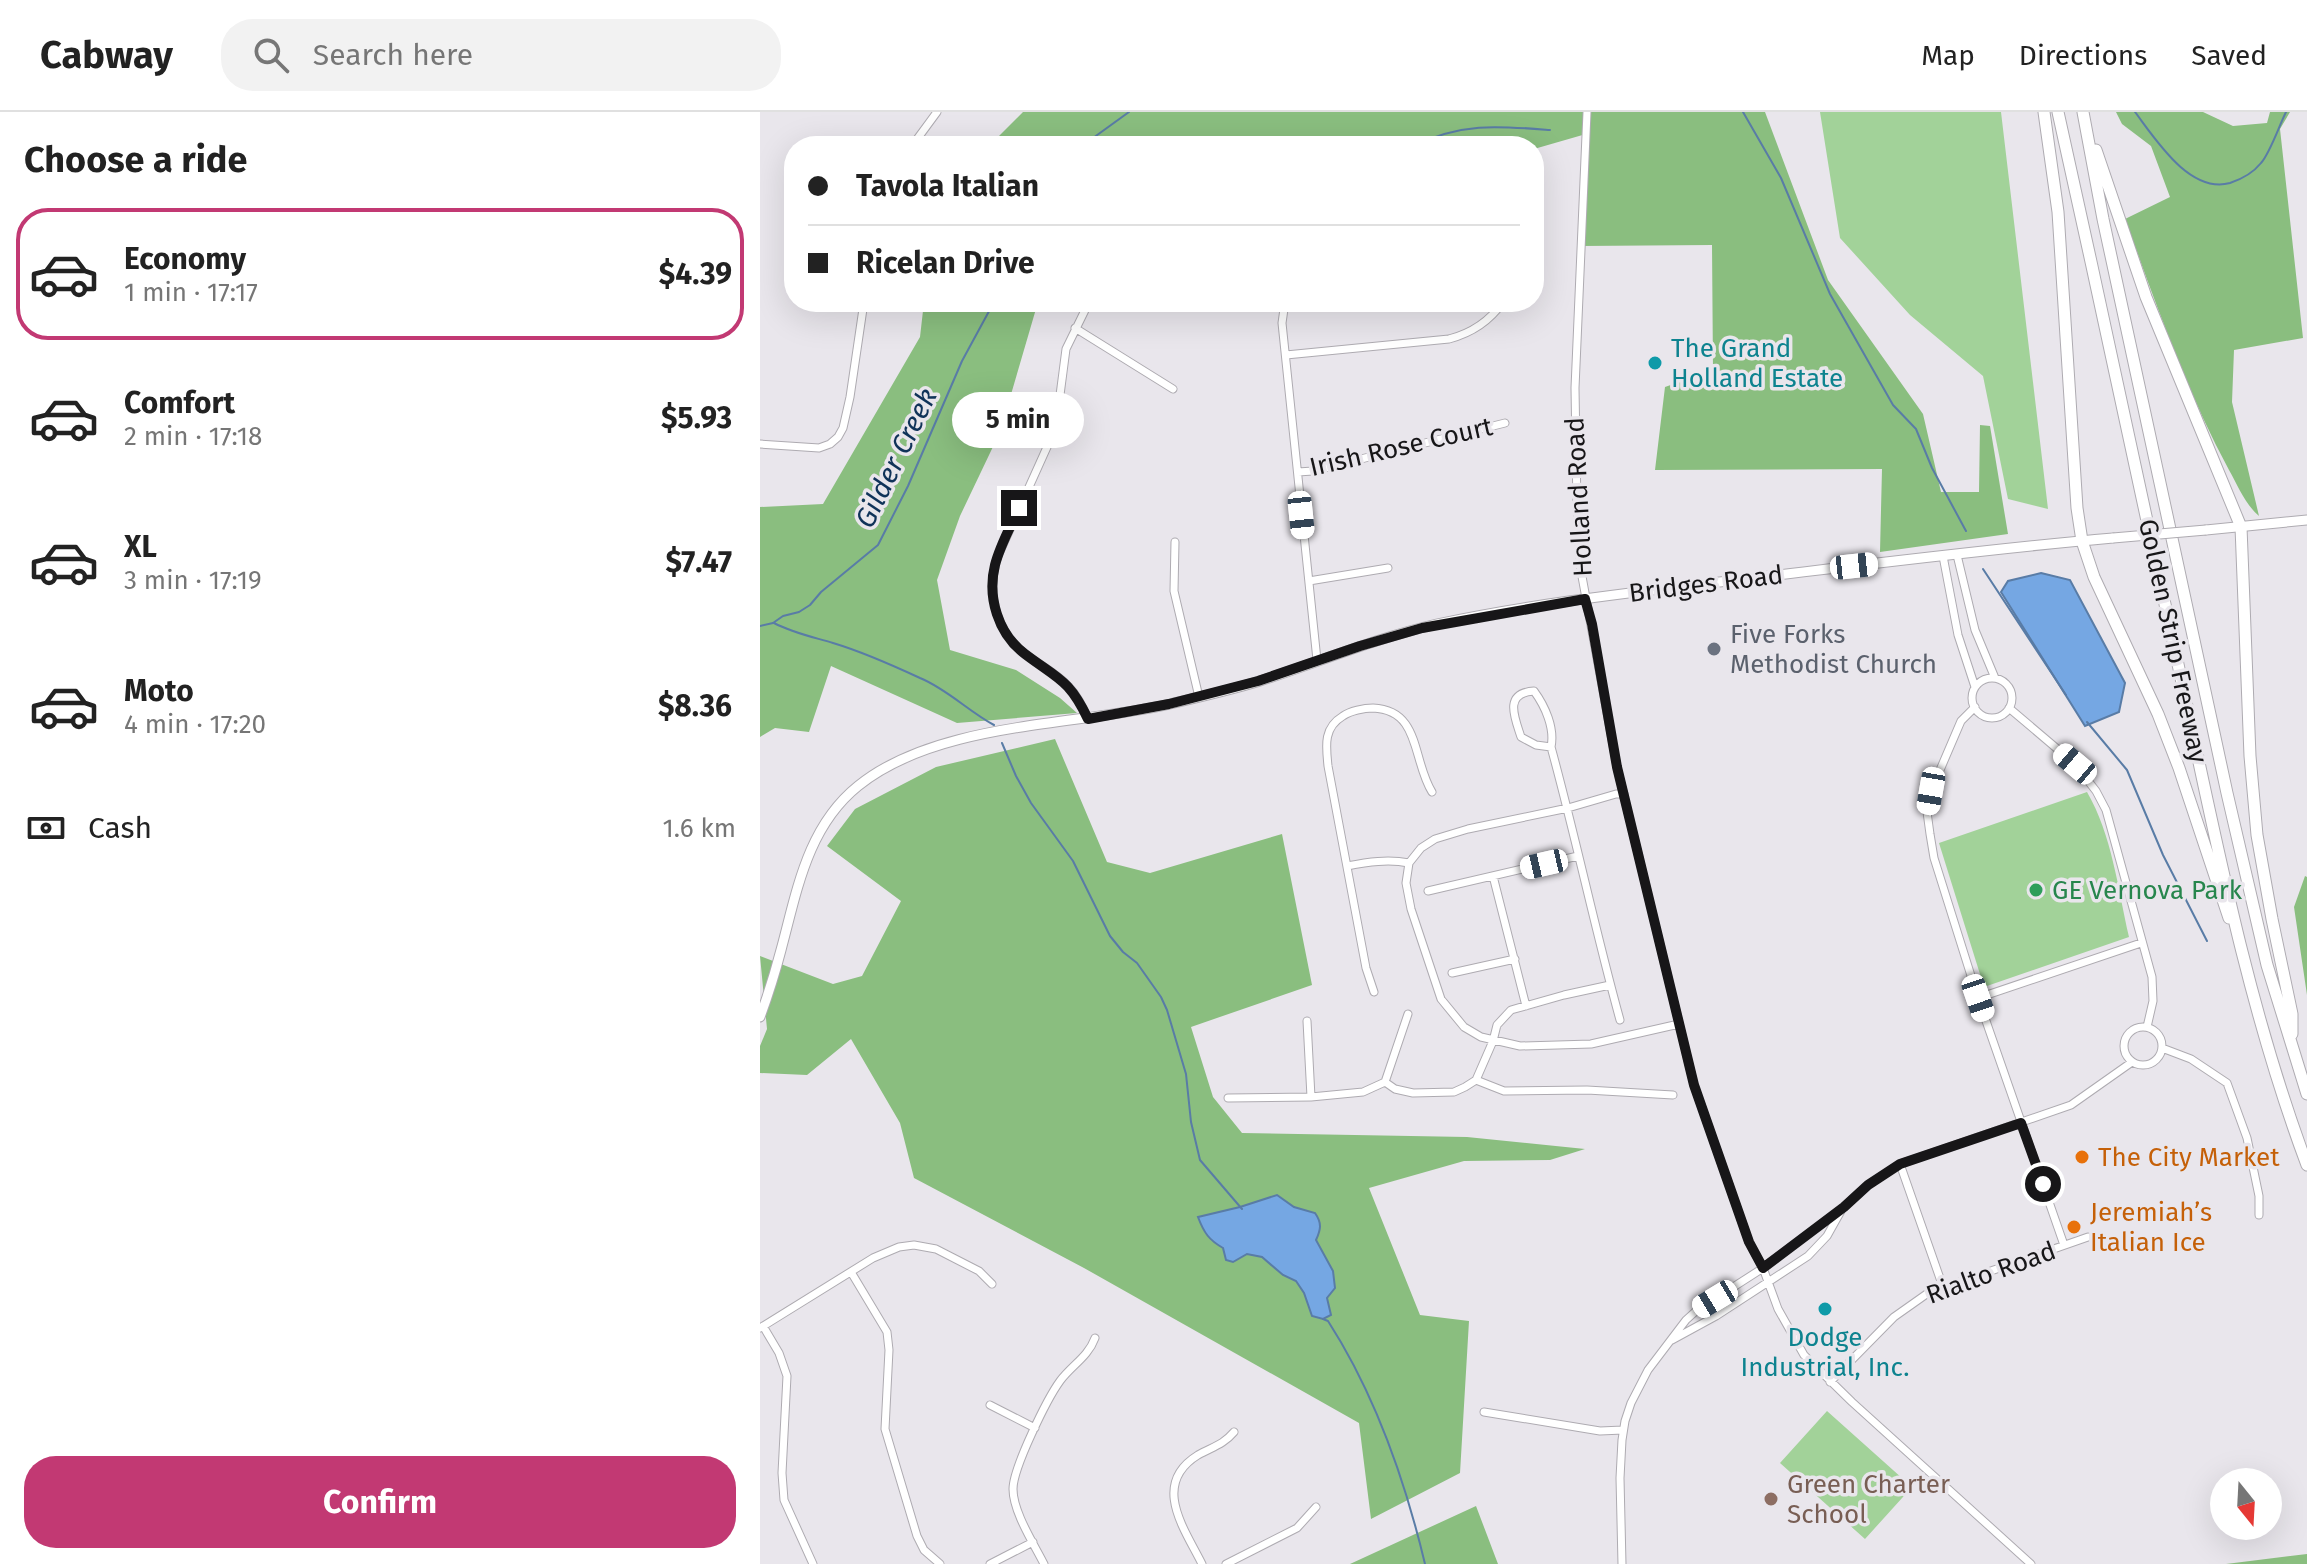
<!DOCTYPE html>
<meta charset="utf-8">
<style>
:root{--surface:#fff;--page:#f2f2f2;--text:#222;--muted:#767676;--line:#e0e0e0;--accent:#c23973}
body{margin:0;font-family:"Fira Sans",sans-serif;background:var(--page);color:var(--text);height:100vh;display:flex;flex-direction:column;font-size:30px;white-space:nowrap}
*{box-sizing:border-box;margin:0}
p{font-size:26px;color:var(--muted)}
.icon{flex:none;width:44px;height:44px;fill:none;stroke:currentColor;stroke-width:2;stroke-linecap:round;stroke-linejoin:round}
.map{position:relative;flex:1;overflow:hidden}
.details{display:flex;flex-direction:column;background:var(--surface);width:760px}
.details>*{flex:none}
.top-card{position:absolute;left:24px;top:24px;width:760px;height:176px;border-radius:32px;box-shadow:0 8px 32px #0002;display:grid;align-content:center;height:176px;padding:0 24px;background:var(--surface)}
.needle{width:52px;rotate:162deg}
.fabs{position:absolute;left:1450px;top:1356px;display:grid;gap:16px}
.fabs a{display:grid;place-items:center;width:72px;height:72px;border-radius:50%;background:var(--surface);box-shadow:0 8px 32px #0002;font-size:40px}
.end{position:absolute;width:36px;height:36px;margin:-18px;border:10px solid #171618;background:#fff;box-shadow:0 0 0 4px #fff}
.from{border-radius:50%}
.bubble{position:absolute;height:56px;border-radius:28px;background:var(--surface);box-shadow:0 8px 32px #0002;font-size:26px;font-weight:700;line-height:56px;text-align:center}
.car{position:absolute;width:24px;height:48px;margin:-24px -12px;border-radius:10px;box-shadow:0 0 6px 2px #0007;background:linear-gradient(#fff 24%,#345 0 40%,#fff 0 76%,#345 0 86%,#fff 0)}
.top-card b{display:flex;align-items:center;gap:28px;height:76px;font-size:30px}
.top-card b+b{border-top:2px solid var(--line)}
.top-card i{width:20px;height:20px;background:var(--text)}
ul{padding:0;list-style:none}
li{display:flex;align-items:center;gap:24px;height:132px;margin:0 16px 12px;padding:0 8px;border:4px solid transparent;border-radius:32px}
li div{flex:1}
li b{display:block;font-size:30px}
li em{font-style:normal;font-weight:700}
li.active{border-color:var(--accent)}
li>.icon{width:72px;height:72px;stroke-width:1.5}
h2{padding:0 24px;font-size:36px;line-height:96px}
.pay{display:flex;align-items:center;gap:20px;height:88px;padding:0 24px;font-size:30px}
.pay p{margin-inline-start:auto}
.cta{display:flex;gap:16px;margin-top:auto;padding:16px 24px}
.cta a{flex:1;height:92px;border-radius:32px;background:var(--accent);color:#fff;font-size:32px;font-weight:700;line-height:92px;text-align:center}
header{display:flex;align-items:center;gap:48px;box-sizing:border-box;height:112px;padding:0 40px;background:var(--surface);border-bottom:2px solid var(--line)}
header strong{font-size:38px}
nav{display:flex;gap:44px;margin-inline-start:auto;font-size:28px}
.search{width:560px;height:72px;background:var(--page);display:flex;align-items:center;gap:20px;box-sizing:border-box;padding:0 28px;border-radius:32px;color:var(--muted);font-size:30px}
main{display:flex;flex:1;min-height:0}
.map>svg:first-child{display:block}
.green{fill:#a2d299}
.forest{fill:#8abe7f}
.water{fill:#75a7e3;stroke:#597ca6;stroke-width:2}
.lines{fill:none;stroke-linecap:round;stroke-linejoin:round}
.stream{stroke:#597ca6;stroke-width:2}
.minor-casing{stroke:#aeabb1;stroke-width:9}
.major-casing{stroke:#aeabb1;stroke-width:11}
.highway-casing{stroke:#aeabb1;stroke-width:13}
.minor{stroke:#fff;stroke-width:7}
.major{stroke:#fff;stroke-width:9}
.highway{stroke:#fff;stroke-width:11}
.major-bridge-casing{stroke:#aeabb1;stroke-width:11;stroke-linecap:butt}
.major-bridge{stroke:#fff;stroke-width:9}
.route{stroke:#171618;stroke-width:10}
.culture-dot{fill:#0f9aa8;stroke:#e9e6ec;stroke-width:3}
.worship-dot{fill:#6b7280;stroke:#e9e6ec;stroke-width:3}
.leisure-dot{fill:#2e9e5b;stroke:#e9e6ec;stroke-width:3}
.food-dot{fill:#e8710a;stroke:#e9e6ec;stroke-width:3}
.education-dot{fill:#8d6e63;stroke:#e9e6ec;stroke-width:3}
.labels{text-anchor:middle;dominant-baseline:central;stroke-width:7;stroke-linejoin:round;paint-order:stroke}
.culture-label{font-size:26px;fill:#0d838f;stroke:#e9e6ec;text-anchor:start}
.street-label{font-size:26px;fill:#171618;stroke:#e9e6ec}
.worship-label{font-size:26px;fill:#5b616d;stroke:#e9e6ec;text-anchor:start}
.leisure-label{font-size:26px;fill:#27864d;stroke:#e9e6ec;text-anchor:start}
.food-label{font-size:26px;fill:#c56008;stroke:#e9e6ec;text-anchor:start}
.education-label{font-size:26px;fill:#785e54;stroke:#e9e6ec;text-anchor:start}
.water-label{font-size:28px;font-style:italic;fill:#103359;stroke:#e9e6ec}
</style>
<header>
<strong>Cabway</strong>
<div class="search"><svg class="icon" aria-label="search" viewBox="0 0 24 24"><circle cx="10" cy="10" r="6"/><path d="M15 15l6 6"/></svg>Search here</div>
<nav><a>Map</a><a>Directions</a><a>Saved</a></nav>
</header>
<main>
<section class="details">
<h2>Choose a ride</h2>
<ul>
<li class="active"><svg class="icon" aria-label="car" viewBox="0 0 24 24"><path d="M5 17H2v-5l4-1 3-4h7l3 4 3 1v5h-3M9 17h6M6 11h13"/><circle cx="7" cy="17" r="2"/><circle cx="17" cy="17" r="2"/></svg><div><b>Economy</b><p>1 min · 17:17</p></div><em>$4.39</em></li>
<li><svg class="icon" aria-label="car" viewBox="0 0 24 24"><path d="M5 17H2v-5l4-1 3-4h7l3 4 3 1v5h-3M9 17h6M6 11h13"/><circle cx="7" cy="17" r="2"/><circle cx="17" cy="17" r="2"/></svg><div><b>Comfort</b><p>2 min · 17:18</p></div><em>$5.93</em></li>
<li><svg class="icon" aria-label="car" viewBox="0 0 24 24"><path d="M5 17H2v-5l4-1 3-4h7l3 4 3 1v5h-3M9 17h6M6 11h13"/><circle cx="7" cy="17" r="2"/><circle cx="17" cy="17" r="2"/></svg><div><b>XL</b><p>3 min · 17:19</p></div><em>$7.47</em></li>
<li><svg class="icon" aria-label="car" viewBox="0 0 24 24"><path d="M5 17H2v-5l4-1 3-4h7l3 4 3 1v5h-3M9 17h6M6 11h13"/><circle cx="7" cy="17" r="2"/><circle cx="17" cy="17" r="2"/></svg><div><b>Moto</b><p>4 min · 17:20</p></div><em>$8.36</em></li>
</ul>
<div class="pay"><svg class="icon" aria-label="cash" viewBox="0 0 24 24"><path d="M3 7h18v10H3z"/><circle cx="12" cy="12" r="2"/></svg>Cash<p>1.6 km</p></div>
<div class="cta"><a>Confirm</a></div>
</section>
<div class="map">
<svg width="1547" height="1452" viewBox="0 0 1547 1452">
<rect width="100%" height="100%" fill="#e9e6ec"/>
<!-- green -->
<path class="green" d="M 1060,0 L 1241,0 L 1288,397 L 1248,387 L 1223,264 L 1150,203 L 1080,126 Z
M 1327,680 C 1352,723 1358,777 1369,825 L 1224,875 L 1179,731 Z
M 1067,1299 L 1152,1375 L 1105,1427 L 1020,1351 Z"/>
<!-- forest -->
<path class="forest" d="M 263,0 L 1005,0 L 1068,168 L 1163,302 L 1181,380 L 1219,380 L 1220,313 L 1230,314 L 1248,422 L 1120,440 L 1122,357 L 895,358 L 905,275 L 953,258 L 952,133 L 820,134 L 826,22 L 774,37 L 774,34 L 229,34 Z
M 1356,0 L 1443,0 L 1473,14 L 1507,11 L 1510,0 L 1530,0 L 1520,17 L 1543,226 L 1474,238 L 1472,290 L 1499,404 C 1485,392 1478,374 1469,358 C 1426,278 1396,192 1365,107 L 1410,85 L 1391,34 L 1362,12 Z
M 164,190 L 278,190 L 240,320 L 200,404 L 177,468 L 190,538 L 256,558 L 300,586 L 317,601 L 197,611 L 71,554 L 49,620 L 15,616 L 0,625 L 0,395 L 63,392 L 160,225 Z
M 295,627 L 347,750 L 390,761 L 522,722 L 552,873 L 431,915 L 453,985 L 482,1021 L 707,1025 L 825,1037 L 790,1048 L 704,1049 L 609,1076 L 660,1203 L 709,1209 L 700,1361 L 611,1407 L 599,1311 L 324,1156 L 154,1066 L 140,1011 L 91,927 L 47,963 L 0,961 L 0,934 L 7,917 L 0,844 L 73,872 L 102,864 L 141,789 L 67,734 L 95,697 L 176,655 Z
M 1545,764 L 1547,765 L 1547,883 L 1534,795 Z
M 716,1394 L 738,1452 L 590,1452 Z
M 1547,1442 L 1547,1452 L 1466,1452 Z"/>
<!-- water -->
<path class="water" d="M 1281,461 L 1310,468 L 1365,571 L 1359,600 L 1325,614 L 1241,480 L 1248,469 Z
M 517,1083 L 534,1095 L 555,1101 C 562,1111 561,1117 556,1128 L 573,1159 L 575,1176 L 567,1186 L 571,1203 L 563,1207 L 552,1204 L 544,1181 L 536,1169 L 523,1163 L 502,1145 L 487,1142 L 473,1150 L 466,1148 L 463,1136 C 449,1128 444,1121 438,1105 L 480,1095 Z"/>
<g class="lines">
<!-- stream -->
<path class="stream" d="M 983,0 L 1021,66 L 1070,182 L 1133,293 L 1156,317 L 1172,356 L 1206,419
M 1375,0 C 1396,28 1430,82 1470,71 C 1482,67 1493,61 1501,51 C 1510,41 1519,14 1526,0
M 322,34 L 369,0
M 654,34 C 701,10 740,14 790,18
M 1223,457 L 1306,583
M 14,511 C 33,521 53,525 73,531 C 103,540 132,553 160,566 C 187,577 208,599 234,613
M 0,514 L 13,511 L 23,504 L 39,500 L 50,493 L 61,480 L 118,433 L 148,374 L 202,249 L 234,190
M 1327,610 L 1367,658 L 1403,743 L 1447,829
M 242,631 L 256,664 L 271,691 L 313,749 L 350,824 L 363,840 L 377,851 L 401,885 L 407,898 L 426,962 L 431,1010 L 440,1048 L 482,1097
M 563,1207 L 568,1209 C 615,1282 645,1368 665,1452"/>
<defs>
<path id="minor" d="M 827,0 L 815,276 L 817,396 L 821,459 L 857,655 L 934,973 L 989,1130 L 1003,1156 L 1018,1197 L 1044,1243 L 1092,1290 L 1271,1452
M 152,34 L 177,0
M 525,190 L 522,211 L 557,548
M 315,216 L 413,277
M 526,243 L 689,227 C 712,221 729,210 743,190
M 0,332 L 59,336 L 70,332 L 78,325 L 83,316 L 90,285 L 104,190
M 538,360 L 553,359 L 745,311
M 415,430 L 414,479 L 439,585
M 1197,443 L 1215,518 L 1235,566
M 1183,444 L 1198,523 L 1215,575
M 549,469 L 628,456
M1212 586a20 20 0 1 1 40 0a20 20 0 1 1-40 0Z
M 1215,595 L 1201,609 L 1171,679 L 1167,700 L 1170,722 L 1174,746 L 1218,886 L 1304,1133
M 1249,596 L 1315,652 L 1336,679 L 1346,698 L 1392,865 L 1393,889 L 1387,915
M 328,607 C 323,596 318,584 309,575 C 297,561 279,553 264,541 C 235,518 226,479 238,444 L 292,324 L 297,306 L 306,237 L 329,190
M 791,635 C 795,616 785,594 774,579 C 743,581 755,606 761,625 L 776,633 L 791,635 C 816,726 835,818 860,908
M 864,682 L 856,682 L 808,696 L 708,717 L 675,727 L 661,736 L 649,751 L 646,771 L 651,797 L 681,887 L 704,915 L 721,925 L 760,934 L 831,932 L 919,912
M 587,754 C 608,750 628,747 649,751
M 733,764 L 766,894
M 668,779 L 818,744
M 692,861 L 755,847
M 614,880 L 606,856 L 568,654 C 566,634 563,616 583,604 C 590,599 604,596 613,596 C 661,598 652,648 672,680
M 1218,886 L 1381,831
M 547,909 L 551,985
M1364 934a19 19 0 1 1 38 0a19 19 0 1 1-38 0Z
M 1402,936 L 1431,947 L 1467,971 L 1487,1026 L 1499,1084 L 1499,1103
M 716,968 L 744,979 L 827,978 L 913,983
M 625,970 L 635,977 L 653,981 L 694,980 L 705,975 L 716,968 L 733,929 L 737,913 L 751,898 L 804,883 L 850,873
M 625,970 L 648,902
M 468,986 L 551,985 L 603,980 L 625,970
M 1140,1052 L 1183,1175
M 91,1160 L 127,1220 L 129,1238 L 125,1317 L 157,1424 L 164,1438 L 180,1452
M 3,1214 L 19,1241 L 27,1264 L 22,1361 L 24,1388 L 53,1452
M 0,1216 L 113,1146 L 139,1135 L 154,1133 L 176,1137 L 219,1159 L 232,1172
M 912,1228 L 956,1204 L 1048,1144 L 1067,1124 L 1081,1099
M 1070,1270 L 1134,1205 L 1168,1181 L 1328,1125
M 230,1293 L 275,1316
M 724,1300 L 840,1319 L 863,1318
M 230,1452 L 273,1430
M 284,1452 C 274,1432 253,1400 253,1377 C 253,1356 287,1287 300,1269 C 312,1253 328,1245 335,1226
M 442,1452 C 424,1416 391,1372 438,1343 C 452,1335 463,1333 474,1320
M 466,1452 L 537,1416 L 556,1395
M 862,1452 L 860,1366 L 862,1328 L 865,1309 L 871,1291 L 888,1258 L 926,1208 L 936,1199 L 1003,1156 L 1084,1095 L 1108,1073 L 1140,1052 L 1311,993 L 1372,950"/>
<path id="major" d="M 1446,418 L 1547,408
M 0,905 C 8,883 15,861 21,838 C 37,779 47,715 98,674 C 177,610 314,614 410,592 C 440,585 471,578 500,569 C 559,550 616,526 677,512 C 775,491 877,480 976,468 C 1102,453 1227,437 1353,426"/>
<path id="highway" d="M 1284,0 L 1298,100 L 1317,396 L 1322,429 L 1334,465 L 1398,602 L 1419,656 L 1469,806
M 1298,0 C 1341,193 1382,386 1424,580 C 1458,739 1490,901 1547,1053
M 1323,0 L 1343,107 L 1467,681 L 1507,853 L 1547,982
M 1336,38 L 1386,185 L 1481,415 L 1490,644 L 1497,723 L 1512,807 L 1532,902 L 1532,922"/>
</defs>
<!-- minor casing -->
<use href="#minor" class="minor-casing"/>
<!-- major casing -->
<use href="#major" class="major-casing"/>
<!-- highway casing -->
<use href="#highway" class="highway-casing"/>
<!-- minor -->
<use href="#minor" class="minor"/>
<!-- major -->
<use href="#major" class="major"/>
<!-- highway -->
<use href="#highway" class="highway"/>
<defs>
<path id="major-bridge" d="M 1353,426 L 1446,418"/>
</defs>
<!-- major-bridge casing -->
<use href="#major-bridge" class="major-bridge-casing"/>
<!-- major-bridge -->
<use href="#major-bridge" class="major-bridge"/>
</g>
<g class="lines">
<!-- route -->
<path class="route" d="M 259,396 C 251,414 240,433 235,453 C 227,485 238,522 265,542 C 298,567 309,567 328,607 L 409,592 L 498,569 L 600,534 L 662,516 L 825,487 L 832,512 L 857,655 L 934,973 L 989,1130 L 1003,1156 L 1084,1095 L 1108,1073 L 1140,1052 L 1261,1011 L 1283,1072"/>
</g>
<!-- markers -->
<g class="culture-dot">
<circle cx="895" cy="251" r="8"/>
<circle cx="1065" cy="1197" r="8"/>
</g>
<circle class="worship-dot" cx="954" cy="537" r="8"/>
<circle class="leisure-dot" cx="1276" cy="778" r="8"/>
<g class="food-dot">
<circle cx="1322" cy="1045" r="8"/>
<circle cx="1314" cy="1115" r="8"/>
</g>
<circle class="education-dot" cx="1011" cy="1387" r="8"/>
<g class="labels">
<!-- culture labels -->
<g class="culture-label">
<text x="911" y="236">The Grand<tspan x="911" dy="30">Holland Estate</tspan></text>
<text x="1065" y="1225" text-anchor="middle">Dodge<tspan x="1065" dy="30">Industrial, Inc.</tspan></text>
</g>
<!-- street labels -->
<g class="street-label">
<text transform="translate(641 335) rotate(-13)">Irish Rose Court</text>
<text transform="translate(819 385) rotate(-93)">Holland Road</text>
<text transform="translate(946 472) rotate(-7)">Bridges Road</text>
<text transform="translate(1413 529) rotate(78)">Golden Strip Freeway</text>
<text transform="translate(1231 1161) rotate(-20)">Rialto Road</text>
</g>
<!-- worship labels -->
<g class="worship-label">
<text x="970" y="522">Five Forks<tspan x="970" dy="30">Methodist Church</tspan></text>
</g>
<!-- leisure labels -->
<g class="leisure-label">
<text x="1292" y="778">GE Vernova Park</text>
</g>
<!-- food labels -->
<g class="food-label">
<text x="1338" y="1045">The City Market</text>
<text x="1330" y="1100">Jeremiah’s<tspan x="1330" dy="30">Italian Ice</tspan></text>
</g>
<!-- education labels -->
<g class="education-label">
<text x="1027" y="1372">Green Charter<tspan x="1027" dy="30">School</tspan></text>
</g>
<!-- water labels -->
<g class="water-label">
<text transform="translate(136 346) rotate(-64)">Gilder Creek</text>
</g>
</g>
</svg>
<div class="fabs">
<a><svg class="needle" viewBox="-14 -14 28 28"><path d="M0-13l5 13h-10z" fill="#e53935"/><path d="M0 13l5-13h-10z" fill="#767676"/></svg></a>
</div>
<i class="end from" style="left:1283px;top:1072px"></i>
<i class="end" style="left:259px;top:396px"></i>
<div class="bubble" style="left:192px;top:280px;width:132px">5 min</div>
<i class="car" style="left:541px;top:403px;rotate:174deg"></i>
<i class="car" style="left:1094px;top:454px;rotate:84deg"></i>
<i class="car" style="left:1315px;top:652px;rotate:310deg"></i>
<i class="car" style="left:1171px;top:679px;rotate:190deg"></i>
<i class="car" style="left:784px;top:752px;rotate:257deg"></i>
<i class="car" style="left:1218px;top:886px;rotate:161deg"></i>
<i class="car" style="left:955px;top:1187px;rotate:239deg"></i>
<div class="top-card">
<b><i class="from"></i>Tavola Italian</b>
<b><i></i>Ricelan Drive</b>
</div>
</div>
</main>
